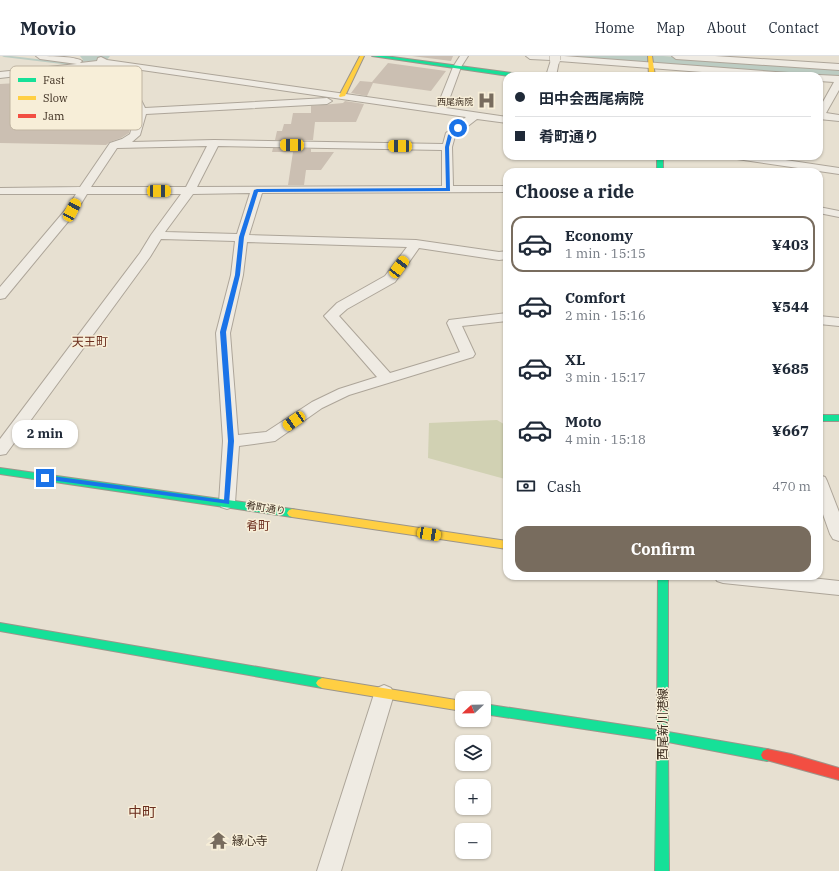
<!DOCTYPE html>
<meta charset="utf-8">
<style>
:root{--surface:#fff;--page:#f6f6f7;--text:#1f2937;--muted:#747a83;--line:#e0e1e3;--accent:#786c5e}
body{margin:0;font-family:"IBM Plex Serif","Noto Sans JP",serif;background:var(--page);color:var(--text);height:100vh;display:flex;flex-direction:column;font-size:15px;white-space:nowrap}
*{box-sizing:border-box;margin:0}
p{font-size:13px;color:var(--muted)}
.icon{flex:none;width:22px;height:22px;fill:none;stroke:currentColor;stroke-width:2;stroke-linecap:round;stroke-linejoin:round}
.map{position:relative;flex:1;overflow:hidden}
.panel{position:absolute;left:503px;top:112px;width:320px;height:412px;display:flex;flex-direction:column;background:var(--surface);border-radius:12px;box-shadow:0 1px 3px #0004}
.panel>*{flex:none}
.banner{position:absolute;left:503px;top:16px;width:320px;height:88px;border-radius:12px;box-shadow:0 1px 3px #0004;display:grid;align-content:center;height:88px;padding:0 12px;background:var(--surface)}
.needle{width:26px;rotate:248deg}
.controls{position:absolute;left:455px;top:635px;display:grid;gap:8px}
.controls a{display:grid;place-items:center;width:36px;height:36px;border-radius:8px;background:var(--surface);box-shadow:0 1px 3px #0004;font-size:20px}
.end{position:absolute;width:18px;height:18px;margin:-9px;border:5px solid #1a73e8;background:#fff;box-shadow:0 0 0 2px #fff}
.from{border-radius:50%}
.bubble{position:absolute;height:28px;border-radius:12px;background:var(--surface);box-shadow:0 1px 3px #0004;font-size:13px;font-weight:700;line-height:28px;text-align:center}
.car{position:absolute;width:12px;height:24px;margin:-12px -6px;border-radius:5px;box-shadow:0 0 3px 1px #0007;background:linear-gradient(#f5c518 24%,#345 0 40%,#f5c518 0 76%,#345 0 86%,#f5c518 0)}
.banner b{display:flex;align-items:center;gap:14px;height:38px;font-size:15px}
.banner b+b{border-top:1px solid var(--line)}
.banner i{width:10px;height:10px;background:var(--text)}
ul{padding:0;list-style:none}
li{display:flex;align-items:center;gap:12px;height:56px;margin:0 8px 6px;padding:0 4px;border:2px solid transparent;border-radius:12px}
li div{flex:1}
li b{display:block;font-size:15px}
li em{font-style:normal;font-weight:700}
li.selected{border-color:var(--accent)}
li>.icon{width:36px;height:36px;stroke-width:1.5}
h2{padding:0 12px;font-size:18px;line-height:48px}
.pay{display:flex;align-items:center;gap:10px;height:44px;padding:0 12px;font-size:15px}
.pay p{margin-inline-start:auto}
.button{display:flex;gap:8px;margin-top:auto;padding:8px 12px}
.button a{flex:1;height:46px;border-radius:12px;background:var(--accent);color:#fff;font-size:16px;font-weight:700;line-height:46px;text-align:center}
header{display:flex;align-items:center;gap:24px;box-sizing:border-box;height:56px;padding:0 20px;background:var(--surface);border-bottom:1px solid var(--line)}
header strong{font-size:19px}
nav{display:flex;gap:22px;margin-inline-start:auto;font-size:14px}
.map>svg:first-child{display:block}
.cemetery{fill:#d1d1b3}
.water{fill:#bcccc2}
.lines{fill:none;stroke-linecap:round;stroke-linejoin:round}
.stream{fill:#bcccc2;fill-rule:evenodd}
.river{fill:#bcccc2;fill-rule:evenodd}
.building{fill:#cbbfb2}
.street-casing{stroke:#ada599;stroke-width:2}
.fast-casing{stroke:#9c958a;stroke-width:2}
.slow-casing{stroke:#9c958a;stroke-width:2}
.jam-casing{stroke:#9c958a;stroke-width:2}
.street{fill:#efebe3;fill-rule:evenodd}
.fast{fill:#16e098;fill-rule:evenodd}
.slow{fill:#ffcf43;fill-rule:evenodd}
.jam{fill:#f24e42;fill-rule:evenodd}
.street-bridge-casing{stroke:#ada599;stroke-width:11;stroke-linecap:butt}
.street-bridge{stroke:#efebe3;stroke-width:10}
.route{fill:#1a73e8}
.labels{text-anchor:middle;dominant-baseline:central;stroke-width:3;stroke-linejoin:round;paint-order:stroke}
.far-poi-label{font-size:9px;fill:#3d2e20;stroke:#f7eed8;text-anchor:end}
.street-label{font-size:10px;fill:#3d2e20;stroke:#f7eed8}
.quarter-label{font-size:12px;fill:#6b2e1e;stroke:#f7eed8}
.near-street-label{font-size:12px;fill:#3d2e20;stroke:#f7eed8}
.near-poi-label{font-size:12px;fill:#3d2e20;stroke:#f7eed8;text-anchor:start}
.near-quarter-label{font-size:14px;fill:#6b2e1e;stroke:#f7eed8}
.key{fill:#f7eed8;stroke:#bfb4a1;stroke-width:1}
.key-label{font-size:11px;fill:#3d2e20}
</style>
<header>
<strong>Movio</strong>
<nav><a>Home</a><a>Map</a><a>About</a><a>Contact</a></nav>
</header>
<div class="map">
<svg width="839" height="815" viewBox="0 0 839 815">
<rect width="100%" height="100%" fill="#e7e0d1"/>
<!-- cemetery -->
<path class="cemetery" d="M 497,364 L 507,370 L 507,375 L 503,380 L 507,380 L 507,416 L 505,423 L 428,402 L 429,367 Z"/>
<!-- water -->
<path class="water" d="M 559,0 L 635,1 L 636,7 Z
M 667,4 L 762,8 L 763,15 L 671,10 Z
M 772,10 L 839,14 L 839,20 L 772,15 Z"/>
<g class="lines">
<!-- stream -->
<path class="stream" d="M 2,0 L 11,0 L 70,7 L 103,0 L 109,0 L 70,9 L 4,1 Z"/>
<!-- river -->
<path class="river" d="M 80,0 L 110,0 L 107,4 L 89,5 L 83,4 Z
M 566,0 L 663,0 L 839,11 L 839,21 L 575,5 L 569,4 Z"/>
</g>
<!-- building -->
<path class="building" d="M 412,0 L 453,0 L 451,5 Z
M 388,7 L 446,15 L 431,35 L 373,27 L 367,40 L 351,37 L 360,25 L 372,26 Z
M 18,27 L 65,38 L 59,48 L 86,60 L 130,72 L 129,77 L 121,82 L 110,86 L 106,89 L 0,87 L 0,28 Z
M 345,45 L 364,48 L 356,66 L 315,66 L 313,84 L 275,84 L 277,75 L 282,75 L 284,68 L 291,68 L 293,57 L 311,57 L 311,50 L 343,47 Z
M 273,92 L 311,93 L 311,96 L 334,96 L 321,114 L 306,114 L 304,129 L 288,129 L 293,96 L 272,96 Z"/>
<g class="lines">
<defs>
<path id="street" d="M 36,0 C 46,0 75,0 82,5 L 80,7 L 97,5 L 98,2 L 101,1 L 107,4 L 437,51 L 453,11 L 460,0 L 468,0 L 461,11 L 446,52 L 507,61 L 507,67 L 477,63 L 455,80 L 452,91 L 453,130 L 507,130 L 507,136 L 262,137 L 249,179 L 416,184 L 499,196 L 507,195 L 507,203 L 499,204 L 419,192 L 395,226 L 347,253 L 339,260 L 390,317 L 460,296 L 447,267 L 449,264 L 507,257 L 507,265 L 462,270 L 475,298 L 473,301 L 349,339 L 322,352 L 275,385 L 239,390 L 235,447 L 233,451 L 227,453 L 221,451 L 219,447 L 223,385 L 216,277 L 231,219 L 235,185 L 161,183 L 150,201 L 6,398 L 0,399 L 0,383 L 140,197 L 151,179 L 181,138 L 87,138 L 76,156 L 5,242 L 0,243 L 0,231 L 67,152 L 76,138 L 0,138 L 0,132 L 80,131 L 110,87 L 122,83 L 130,78 L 137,55 L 128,35 L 102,10 L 0,22 L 0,16 L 77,8 L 40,3 ZM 113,10 L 121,11 L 466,61 L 446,77 L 443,88 L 214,84 L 132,86 L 140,79 L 146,58 L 327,48 L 332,45 L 327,42 L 145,52 L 135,32 ZM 207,90 L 186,131 L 91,131 L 117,92 ZM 218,90 L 442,94 L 442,130 L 197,131 ZM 250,137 L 237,178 L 165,176 L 193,138 ZM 247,186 L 407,191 L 385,220 L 337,247 L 324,260 L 377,321 L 339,333 L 312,346 L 266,376 L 238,379 L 230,277 L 243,219 Z
M 526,0 L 564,0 L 789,17 L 794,20 L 754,20 L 559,5 L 556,20 L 546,20 L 551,4 L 530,3 Z
M 672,0 L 715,0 L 839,8 L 839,14 L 676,3 Z
M 819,19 L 839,20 L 839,34 L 826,57 L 839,59 L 839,65 L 819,63 L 819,53 L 834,26 L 819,25 L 819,20 L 816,20 Z
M 732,100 L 759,100 L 839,112 L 839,118 L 737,103 Z
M 819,151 L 839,155 L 839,161 L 819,157 Z
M 819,260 L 839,262 L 839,270 L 819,268 Z
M 819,419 L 825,421 L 827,425 L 839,456 L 839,485 L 833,483 L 830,478 L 819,447 Z
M 714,520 L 793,520 L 839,525 L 839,539 L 723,527 L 717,525 Z
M 384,629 L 391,632 L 394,638 L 341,815 L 317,815 L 374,638 L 377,632 Z"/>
<path id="fast" d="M 372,0 L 385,0 L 520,18 L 523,20 L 509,20 Z
M 657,100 L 663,100 L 663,116 L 657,116 Z
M 819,359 L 839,359 L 839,365 L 819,365 Z
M 0,412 L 292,453 L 295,454 L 297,457 L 295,460 L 292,461 L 0,418 Z
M 658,520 L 668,520 L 668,676 L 767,693 L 771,695 L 773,699 L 771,703 L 767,705 L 668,686 L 669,815 L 655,815 L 657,684 L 484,658 L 484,648 L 657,674 Z
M 0,567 L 322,622 L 326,624 L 328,627 L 326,630 L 322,632 L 0,575 Z"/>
<path id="slow" d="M 360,0 L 364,0 L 345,40 L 340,41 L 339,40 Z
M 648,0 L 652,0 L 655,20 L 649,20 Z
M 292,453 L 507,485 L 507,493 L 292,461 L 289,460 L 287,457 L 289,454 Z
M 322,622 L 462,645 L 462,655 L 322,632 L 318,630 L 316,627 L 318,624 Z"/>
<path id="jam" d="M 767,693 L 791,698 L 839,712 L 839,724 L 763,703 L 761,699 L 763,695 Z"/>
</defs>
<!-- street casing -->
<use href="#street" class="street-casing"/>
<!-- fast casing -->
<use href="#fast" class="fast-casing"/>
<!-- slow casing -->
<use href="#slow" class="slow-casing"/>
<!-- jam casing -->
<use href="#jam" class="jam-casing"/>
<!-- street -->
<use href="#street" class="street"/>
<!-- fast -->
<use href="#fast" class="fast"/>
<!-- slow -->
<use href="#slow" class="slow"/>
<!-- jam -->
<use href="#jam" class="jam"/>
<defs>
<path id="street-bridge" d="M 555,0 L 555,4"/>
</defs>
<!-- street-bridge casing -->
<use href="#street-bridge" class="street-bridge-casing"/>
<!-- street-bridge -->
<use href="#street-bridge" class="street-bridge"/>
</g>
<!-- route -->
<path class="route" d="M 458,71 L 460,72 L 452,80 L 449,91 L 450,135 L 258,136 L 244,181 L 240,219 L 226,276 L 234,385 L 229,448 L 43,423 L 43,420 L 45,419 L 224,444 L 228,385 L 220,276 L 235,219 L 239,181 L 254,134 L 257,133 L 446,132 L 445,91 L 448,79 Z"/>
<!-- icons -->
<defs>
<symbol id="hospital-bare" viewBox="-9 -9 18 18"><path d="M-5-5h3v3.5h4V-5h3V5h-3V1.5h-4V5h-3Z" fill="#786c5e" stroke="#f7eed8" stroke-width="2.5" paint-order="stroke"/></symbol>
<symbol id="temple-bare" viewBox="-9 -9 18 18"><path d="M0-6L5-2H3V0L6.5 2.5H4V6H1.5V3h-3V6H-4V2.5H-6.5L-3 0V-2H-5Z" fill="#786c5e" stroke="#f7eed8" stroke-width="2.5" paint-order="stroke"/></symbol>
</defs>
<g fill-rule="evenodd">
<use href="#hospital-bare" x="474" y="32" width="25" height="25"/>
<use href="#temple-bare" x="206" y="772" width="25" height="25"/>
</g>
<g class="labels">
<!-- far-poi labels -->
<g class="far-poi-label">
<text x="473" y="45">西尾病院</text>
</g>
<!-- street labels -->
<g class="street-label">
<text transform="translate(266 452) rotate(9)">肴町通り</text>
</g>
<!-- quarter labels -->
<g class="quarter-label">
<text x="90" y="285">天王町</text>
<text x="258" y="469">肴町</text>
</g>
<!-- near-street labels -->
<g class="near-street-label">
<text transform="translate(662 668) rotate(-90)">西尾新川港線</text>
</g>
<!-- near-poi labels -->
<g class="near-poi-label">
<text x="232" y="784">縁心寺</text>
</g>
<!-- near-quarter labels -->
<g class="near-quarter-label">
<text x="142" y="756">中町</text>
</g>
</g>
<!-- legend -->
<rect x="10" y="10" width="132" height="64" rx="6" class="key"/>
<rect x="18" y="22" width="18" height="4" fill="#16e098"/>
<rect x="18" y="40" width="18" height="4" fill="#ffcf43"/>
<rect x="18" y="58" width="18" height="4" fill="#f24e42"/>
<g class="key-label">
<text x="43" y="28">Fast</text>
<text x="43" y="46">Slow</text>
<text x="43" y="64">Jam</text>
</g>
</svg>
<div class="controls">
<a><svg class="needle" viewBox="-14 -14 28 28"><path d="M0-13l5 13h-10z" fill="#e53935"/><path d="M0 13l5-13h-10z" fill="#747a83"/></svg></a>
<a><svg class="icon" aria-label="layers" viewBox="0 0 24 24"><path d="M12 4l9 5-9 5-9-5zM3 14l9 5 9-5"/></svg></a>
<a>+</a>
<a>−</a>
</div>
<i class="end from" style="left:458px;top:72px"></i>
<i class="end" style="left:45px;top:422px"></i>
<div class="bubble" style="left:12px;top:364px;width:66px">2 min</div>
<i class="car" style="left:292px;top:89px;rotate:271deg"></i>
<i class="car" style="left:400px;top:90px;rotate:271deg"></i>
<i class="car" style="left:159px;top:135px;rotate:90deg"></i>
<i class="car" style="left:72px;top:154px;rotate:28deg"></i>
<i class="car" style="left:399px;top:211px;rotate:37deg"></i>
<i class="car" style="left:294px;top:365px;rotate:236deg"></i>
<i class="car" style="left:429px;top:478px;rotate:99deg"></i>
<div class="banner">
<b><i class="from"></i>田中会西尾病院</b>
<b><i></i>肴町通り</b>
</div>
<section class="panel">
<h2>Choose a ride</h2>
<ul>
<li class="selected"><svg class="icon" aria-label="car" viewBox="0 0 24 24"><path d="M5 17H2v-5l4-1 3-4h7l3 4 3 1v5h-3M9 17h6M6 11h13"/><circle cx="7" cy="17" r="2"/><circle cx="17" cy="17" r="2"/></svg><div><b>Economy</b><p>1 min · 15:15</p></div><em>¥403</em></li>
<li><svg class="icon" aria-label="car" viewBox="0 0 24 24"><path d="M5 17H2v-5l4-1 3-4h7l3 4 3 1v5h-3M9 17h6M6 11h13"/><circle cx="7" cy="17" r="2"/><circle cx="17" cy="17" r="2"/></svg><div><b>Comfort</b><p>2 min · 15:16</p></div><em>¥544</em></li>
<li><svg class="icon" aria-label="car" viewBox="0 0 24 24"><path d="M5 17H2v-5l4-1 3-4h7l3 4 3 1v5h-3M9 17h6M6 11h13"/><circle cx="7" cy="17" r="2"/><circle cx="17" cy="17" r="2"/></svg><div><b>XL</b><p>3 min · 15:17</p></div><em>¥685</em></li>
<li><svg class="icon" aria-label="car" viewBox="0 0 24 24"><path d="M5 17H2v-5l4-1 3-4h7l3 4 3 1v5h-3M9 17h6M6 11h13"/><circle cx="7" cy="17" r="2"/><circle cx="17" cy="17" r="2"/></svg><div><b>Moto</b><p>4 min · 15:18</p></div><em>¥667</em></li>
</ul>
<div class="pay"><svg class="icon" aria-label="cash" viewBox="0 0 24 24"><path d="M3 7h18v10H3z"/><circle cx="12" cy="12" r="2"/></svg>Cash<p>470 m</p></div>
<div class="button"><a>Confirm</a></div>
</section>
</div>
